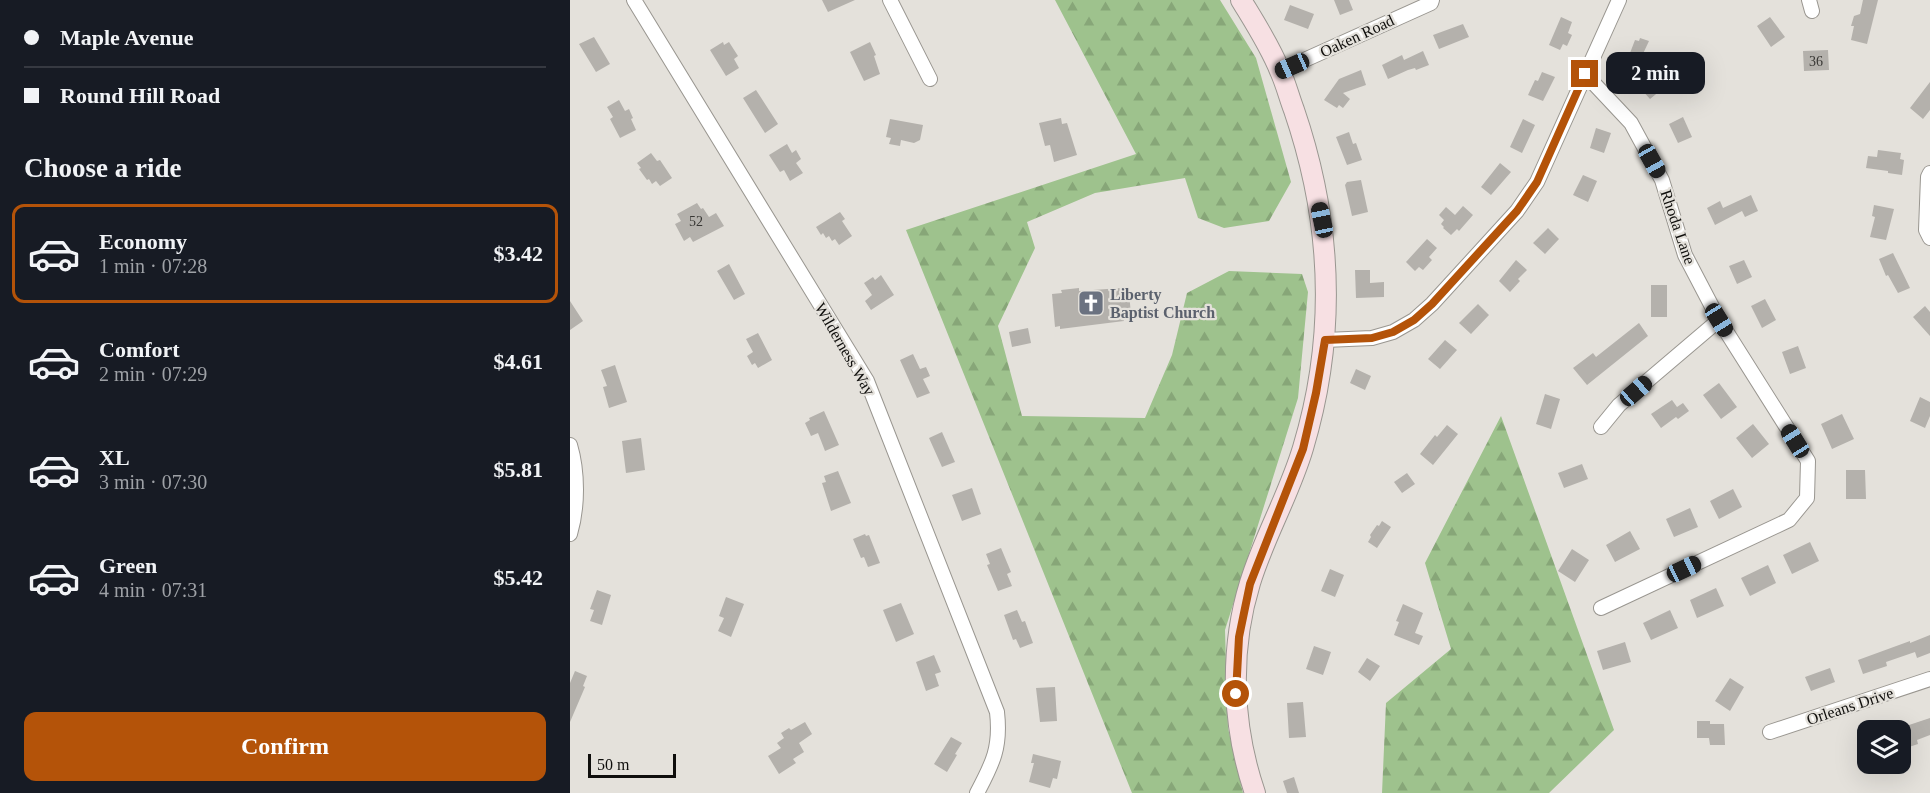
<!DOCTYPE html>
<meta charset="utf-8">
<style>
:root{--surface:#171b24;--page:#20242c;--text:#f1f3f6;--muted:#9ea1a6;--line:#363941;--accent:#b45309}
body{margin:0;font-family:Georgia,serif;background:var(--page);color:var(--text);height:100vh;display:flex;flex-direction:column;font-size:22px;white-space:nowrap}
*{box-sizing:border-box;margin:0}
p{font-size:20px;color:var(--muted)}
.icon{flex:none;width:33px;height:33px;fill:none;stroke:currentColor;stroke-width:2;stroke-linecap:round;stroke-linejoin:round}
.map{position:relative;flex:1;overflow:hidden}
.sheet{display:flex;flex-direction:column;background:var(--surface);width:570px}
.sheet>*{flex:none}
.guide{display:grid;align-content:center;height:132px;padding:0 24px;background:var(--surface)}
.fabs{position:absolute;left:1287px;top:720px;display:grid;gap:12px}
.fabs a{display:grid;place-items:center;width:54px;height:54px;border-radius:12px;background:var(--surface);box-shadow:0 6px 24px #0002;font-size:30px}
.scale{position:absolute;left:18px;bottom:15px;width:88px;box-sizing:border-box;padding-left:6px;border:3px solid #0f0e0c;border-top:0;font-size:16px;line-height:21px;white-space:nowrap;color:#0f0e0c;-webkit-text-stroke:4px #e4e1db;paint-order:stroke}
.end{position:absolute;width:27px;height:27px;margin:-14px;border:8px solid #b45309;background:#fff;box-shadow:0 0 0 3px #fff}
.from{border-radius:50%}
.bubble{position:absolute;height:42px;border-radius:12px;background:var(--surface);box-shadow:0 6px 24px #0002;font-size:20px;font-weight:600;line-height:42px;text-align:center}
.car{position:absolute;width:18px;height:36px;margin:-18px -9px;border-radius:8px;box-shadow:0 0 4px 2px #0007;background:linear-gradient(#222 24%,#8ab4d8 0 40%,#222 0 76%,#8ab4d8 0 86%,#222 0)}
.guide b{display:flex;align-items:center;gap:21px;height:57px;font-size:22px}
.guide b+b{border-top:2px solid var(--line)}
.guide i{width:15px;height:15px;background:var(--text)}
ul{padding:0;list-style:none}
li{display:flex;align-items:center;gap:18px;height:99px;margin:0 12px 9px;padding:0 12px;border:3px solid transparent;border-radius:12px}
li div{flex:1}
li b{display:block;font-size:22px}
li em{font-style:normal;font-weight:600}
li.selected{border-color:var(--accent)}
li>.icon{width:54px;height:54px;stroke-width:1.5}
h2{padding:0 24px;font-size:27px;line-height:72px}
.button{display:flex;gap:12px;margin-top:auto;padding:12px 24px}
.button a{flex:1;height:69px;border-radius:12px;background:var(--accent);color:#fff;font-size:24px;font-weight:600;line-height:69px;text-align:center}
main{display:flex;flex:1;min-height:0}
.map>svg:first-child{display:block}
.forest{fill:url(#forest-firs)}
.building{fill:#b4b1ac}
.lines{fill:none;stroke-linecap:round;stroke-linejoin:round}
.minor-casing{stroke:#999690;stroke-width:16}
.secondary-casing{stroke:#999690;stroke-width:22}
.minor{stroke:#fff;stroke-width:14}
.secondary{stroke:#f7e0e3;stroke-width:20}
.route{stroke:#b45309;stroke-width:8}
.labels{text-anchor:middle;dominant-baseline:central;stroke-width:4.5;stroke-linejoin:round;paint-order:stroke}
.number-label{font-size:14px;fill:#383734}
.street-label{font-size:16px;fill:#0f0e0c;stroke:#e4e1db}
.worship-label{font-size:16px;font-weight:bold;fill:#5b616d;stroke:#e4e1db;text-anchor:start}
</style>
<main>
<section class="sheet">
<div class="guide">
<b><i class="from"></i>Maple Avenue</b>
<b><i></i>Round Hill Road</b>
</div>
<h2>Choose a ride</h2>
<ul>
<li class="selected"><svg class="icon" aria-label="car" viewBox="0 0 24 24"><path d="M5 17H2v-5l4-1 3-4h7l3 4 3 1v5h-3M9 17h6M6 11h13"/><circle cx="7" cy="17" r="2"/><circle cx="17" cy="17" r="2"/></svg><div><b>Economy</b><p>1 min · 07:28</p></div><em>$3.42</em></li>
<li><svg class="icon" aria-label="car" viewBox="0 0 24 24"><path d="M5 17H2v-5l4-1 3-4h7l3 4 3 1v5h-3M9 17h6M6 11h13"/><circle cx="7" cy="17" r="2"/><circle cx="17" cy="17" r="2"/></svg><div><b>Comfort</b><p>2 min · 07:29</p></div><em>$4.61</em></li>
<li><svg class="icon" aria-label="car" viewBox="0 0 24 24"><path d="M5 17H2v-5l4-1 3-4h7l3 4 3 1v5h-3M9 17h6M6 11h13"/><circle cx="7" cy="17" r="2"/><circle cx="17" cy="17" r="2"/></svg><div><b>XL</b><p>3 min · 07:30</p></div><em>$5.81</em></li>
<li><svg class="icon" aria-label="car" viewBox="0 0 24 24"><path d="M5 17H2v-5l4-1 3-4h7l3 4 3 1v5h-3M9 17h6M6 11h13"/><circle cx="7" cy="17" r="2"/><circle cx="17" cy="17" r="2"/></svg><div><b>Green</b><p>4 min · 07:31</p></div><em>$5.42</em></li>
</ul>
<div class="button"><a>Confirm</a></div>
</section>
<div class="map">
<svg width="1360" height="793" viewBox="0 0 1360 793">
<defs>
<pattern id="forest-firs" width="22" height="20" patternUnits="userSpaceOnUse" patternTransform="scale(1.5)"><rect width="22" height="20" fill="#9ec28d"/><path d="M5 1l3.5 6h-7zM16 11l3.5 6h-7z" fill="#87a678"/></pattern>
</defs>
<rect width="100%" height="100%" fill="#e4e1db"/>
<!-- forest -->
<path class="forest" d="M 485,0 L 650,0 L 686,58 L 721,182 L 699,221 L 654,228 L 628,218 L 615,178 L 525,193 L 457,222 L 465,248 L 428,326 L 452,416 L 575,418 L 602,355 L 617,293 L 659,271 L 732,274 L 738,292 L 728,398 L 655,630 L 658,728 L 673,793 L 562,793 L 336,230 L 566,154 Z
M 931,416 L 1044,730 L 979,793 L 812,793 L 816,703 L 881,649 L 855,563 Z"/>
<!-- building -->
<path class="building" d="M 252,0 L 285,0 L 258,12 Z
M 764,0 L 779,0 L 783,10 L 770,15 Z
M 1293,0 L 1308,0 L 1297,44 L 1281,40 L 1284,26 L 1281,26 L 1284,16 L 1290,14 Z
M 720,5 L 744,14 L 738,29 L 714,20 Z
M 991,17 L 1002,22 L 998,33 L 1002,35 L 997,46 L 993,44 L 990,50 L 979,45 Z
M 1200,17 L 1215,37 L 1201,47 L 1187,26 Z
M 893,24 L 899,37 L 869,49 L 863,35 Z
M 24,37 L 40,64 L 26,72 L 9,44 Z
M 1070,38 L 1079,41 L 1071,58 L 1060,53 L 1065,40 L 1069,41 Z
M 153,42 L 154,45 L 159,42 L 168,56 L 164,59 L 169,68 L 156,76 L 140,50 Z
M 300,42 L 306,55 L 304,56 L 310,74 L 294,81 L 280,52 Z
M 1258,50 L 1259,70 L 1234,71 L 1233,51 Z
M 853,51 L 859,65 L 846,70 L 845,68 L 838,70 L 818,79 L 812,65 L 832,55 L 834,60 Z
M 791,70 L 796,85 L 773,93 L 780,99 L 773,108 L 769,105 L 767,108 L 754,100 L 769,79 Z
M 972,72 L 985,77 L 973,101 L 958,95 L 965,80 L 968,81 Z
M 1082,79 L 1091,90 L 1080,99 L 1071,89 Z
M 1360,82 L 1360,110 L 1353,119 L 1340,108 Z
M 186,90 L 208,124 L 195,133 L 173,98 Z
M 49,100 L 55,111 L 59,109 L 63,118 L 61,119 L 66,130 L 50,138 L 40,119 L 43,117 L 37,107 Z
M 1113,117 L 1122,137 L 1108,143 L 1099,124 Z
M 491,118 L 492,124 L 497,123 L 507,155 L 484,162 L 480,145 L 475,146 L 469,123 Z
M 320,119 L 353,125 L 350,140 L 344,143 L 331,140 L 330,146 L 319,144 L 321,138 L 316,137 Z
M 953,119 L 965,125 L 952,153 L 940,147 Z
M 1026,128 L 1041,133 L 1034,153 L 1020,148 Z
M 779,132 L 783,144 L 786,143 L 792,160 L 777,165 L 766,137 Z
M 217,144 L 222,153 L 226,150 L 231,159 L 226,163 L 233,173 L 220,181 L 214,170 L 210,172 L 199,155 Z
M 1308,150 L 1331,153 L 1330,159 L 1334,160 L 1332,175 L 1318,173 L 1318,171 L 1296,168 L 1298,156 L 1307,157 Z
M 81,153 L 87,161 L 90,160 L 102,178 L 90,186 L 86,181 L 82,184 L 79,179 L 77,180 L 69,169 L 71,168 L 67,163 Z
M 930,163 L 941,172 L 921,195 L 911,187 Z
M 1013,175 L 1027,181 L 1018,202 L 1003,195 Z
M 791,180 L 798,212 L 782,216 L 775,185 L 777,182 Z
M 1181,195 L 1188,211 L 1175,217 L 1172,211 L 1145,225 L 1137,208 L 1150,201 L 1153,208 Z
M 127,203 L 131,209 L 133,208 L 139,217 L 146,213 L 154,226 L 123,242 L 120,237 L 114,241 L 105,224 L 111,221 L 107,214 Z
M 1304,205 L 1324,209 L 1316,240 L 1300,237 L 1305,217 L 1302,216 Z
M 893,206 L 903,215 L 889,231 L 887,229 L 881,235 L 873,228 L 874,227 L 871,224 L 874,220 L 869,215 L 876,207 L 885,215 Z
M 270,212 L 275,219 L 272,221 L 282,236 L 269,245 L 265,239 L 262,241 L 259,236 L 256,238 L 253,233 L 251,235 L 246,227 Z
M 978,228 L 989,239 L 975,254 L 963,243 Z
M 857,239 L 867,248 L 859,257 L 862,260 L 853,270 L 849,267 L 845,271 L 836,262 Z
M 1323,253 L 1340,288 L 1328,293 L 1318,275 L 1316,276 L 1309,259 Z
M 946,260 L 957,270 L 948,279 L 950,281 L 940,292 L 929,281 Z
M 1174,260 L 1182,277 L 1167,284 L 1159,266 Z
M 159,264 L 175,294 L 164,300 L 147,271 Z
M 785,270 L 800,270 L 800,283 L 814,282 L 814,297 L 786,298 Z
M 311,275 L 324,295 L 301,310 L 295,301 L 302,295 L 294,283 L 303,277 L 305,280 Z
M 1081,285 L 1097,285 L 1097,317 L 1081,317 Z
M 509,288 L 509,291 L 551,288 L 552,293 L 559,292 L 561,315 L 553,315 L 554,321 L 490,329 L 490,326 L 485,327 L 482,294 L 492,293 L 491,290 Z
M 1195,299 L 1206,320 L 1192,328 L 1181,306 Z
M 0,301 L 13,321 L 0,330 Z
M 908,304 L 919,315 L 901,334 L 889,323 Z
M 1355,306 L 1360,312 L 1360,336 L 1343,317 Z
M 1069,323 L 1078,336 L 1017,385 L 1003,368 L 1023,353 L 1026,357 Z
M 458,328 L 461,343 L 442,347 L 439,332 Z
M 188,333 L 202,360 L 188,368 L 185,363 L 182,365 L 177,356 L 183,352 L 176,339 Z
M 875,340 L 887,350 L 870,369 L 858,359 Z
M 1228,346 L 1236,368 L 1220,374 L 1212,352 Z
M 343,354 L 350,369 L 356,367 L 360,376 L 353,379 L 360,393 L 347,398 L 330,360 Z
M 45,365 L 57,402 L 39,408 L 33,387 L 37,386 L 31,370 Z
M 786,369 L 801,376 L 795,390 L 780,383 Z
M 1149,383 L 1167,407 L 1151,419 L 1133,395 Z
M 975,394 L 990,399 L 981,429 L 966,424 Z
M 1350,397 L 1360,402 L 1360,416 L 1355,428 L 1340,421 Z
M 1102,400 L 1107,407 L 1113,403 L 1119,411 L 1108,419 L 1106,417 L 1091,428 L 1081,414 Z
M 254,411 L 269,445 L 255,451 L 248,433 L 241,436 L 235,423 L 240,420 L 239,418 Z
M 1272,414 L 1284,439 L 1262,449 L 1251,424 Z
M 1183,424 L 1199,444 L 1182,458 L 1166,438 Z
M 877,425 L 888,434 L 863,465 L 850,454 L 865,435 L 867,437 Z
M 372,432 L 385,462 L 372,467 L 359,438 Z
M 71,438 L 75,470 L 56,473 L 52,441 Z
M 1012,464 L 1018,479 L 994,488 L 988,473 Z
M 1276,470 L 1295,470 L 1296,499 L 1276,499 Z
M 268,471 L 281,503 L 261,511 L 252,483 L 256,482 L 254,476 Z
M 837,473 L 845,484 L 832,493 L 824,482 Z
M 402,488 L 411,514 L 392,521 L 382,495 Z
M 1163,489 L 1172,507 L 1149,519 L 1140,501 Z
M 1120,508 L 1128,527 L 1104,537 L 1096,519 Z
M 812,521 L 821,527 L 807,548 L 798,542 L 801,537 L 800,535 L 807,525 L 809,526 Z
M 1060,531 L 1070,549 L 1045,562 L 1036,545 Z
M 295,534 L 296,536 L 299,535 L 310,563 L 298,567 L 294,557 L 291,558 L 283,539 Z
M 1240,542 L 1249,561 L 1222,574 L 1213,555 Z
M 431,548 L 441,572 L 437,574 L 442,586 L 428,591 L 417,565 L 420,564 L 416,554 Z
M 1002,549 L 1019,560 L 1005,582 L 988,571 Z
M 1198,565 L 1206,583 L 1180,596 L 1171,578 Z
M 760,569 L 774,575 L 765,597 L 751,591 Z
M 1146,588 L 1154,606 L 1127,618 L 1120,600 Z
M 27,590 L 41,595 L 32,625 L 20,621 L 24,610 L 20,609 Z
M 156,597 L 174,604 L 161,637 L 148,631 L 154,618 L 149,616 Z
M 331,603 L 344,634 L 326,642 L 313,610 Z
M 833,604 L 853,613 L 845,633 L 853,636 L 849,645 L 824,635 L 829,622 L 826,621 Z
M 447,610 L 452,622 L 455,621 L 463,643 L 450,648 L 446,639 L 443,640 L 434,615 Z
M 1100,610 L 1108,628 L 1081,640 L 1073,623 Z
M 1360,635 L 1360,653 L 1347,658 L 1345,652 L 1316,662 L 1317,666 L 1293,674 L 1288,660 L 1340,641 L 1340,643 Z
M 1055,642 L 1061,662 L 1033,670 L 1027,651 Z
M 744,646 L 761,652 L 753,675 L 736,669 Z
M 364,655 L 371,672 L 365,674 L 369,686 L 356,691 L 346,662 Z
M 797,658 L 810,666 L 800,681 L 788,672 Z
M 1260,668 L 1265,682 L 1241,691 L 1235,677 Z
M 5,671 L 17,676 L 13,686 L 15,687 L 0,722 L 0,683 Z
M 1160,678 L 1174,687 L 1160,711 L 1145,701 Z
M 485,687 L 487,721 L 470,722 L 466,688 Z
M 733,702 L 736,737 L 719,738 L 717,703 Z
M 1360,718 L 1360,735 L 1347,740 L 1348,744 L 1330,750 L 1330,728 Z
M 1127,721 L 1140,721 L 1140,724 L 1154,724 L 1155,745 L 1140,745 L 1139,738 L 1127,738 Z
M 235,722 L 242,734 L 229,743 L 234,752 L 223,759 L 226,763 L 209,774 L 198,756 L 211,748 L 207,743 L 214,738 L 211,733 L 219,728 L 221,730 Z
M 381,737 L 392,743 L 385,754 L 387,755 L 377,772 L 364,764 Z
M 463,754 L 491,761 L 487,779 L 483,778 L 480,788 L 459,782 L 464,763 L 461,763 Z
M 724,777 L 729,793 L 717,793 L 713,781 Z"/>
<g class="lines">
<defs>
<path id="minor" d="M 64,0 L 297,381 L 427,712 C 431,747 423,763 407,793
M 320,0 L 360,79
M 1239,0 L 1242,11
M 710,71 L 861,3 L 862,0
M 1015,74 L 1061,123 L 1092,180 L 1115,255 L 1149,320 L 1238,461 L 1237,498 L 1219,520 L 1031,608
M 1360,173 L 1358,177 L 1356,230 L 1360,238
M 755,340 L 802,338 L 823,332 L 844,320 L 862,304 L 947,211 L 967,182 L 1049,0
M 1031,427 L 1049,405 L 1149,320
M 0,445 C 8,472 8,507 0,534
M 1200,732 L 1360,679"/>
<path id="secondary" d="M 671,0 C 685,23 700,46 710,71 C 716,84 719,97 724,110 C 762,221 767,335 733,448 C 719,495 694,537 680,583 C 659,651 662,726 685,793"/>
</defs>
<!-- minor casing -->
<use href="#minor" class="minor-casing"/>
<!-- secondary casing -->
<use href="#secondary" class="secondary-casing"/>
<!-- minor -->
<use href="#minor" class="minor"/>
<!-- secondary -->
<use href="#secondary" class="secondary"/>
</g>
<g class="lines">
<!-- route -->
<path class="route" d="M 666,694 L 669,637 L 680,584 L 733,449 L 746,393 L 755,340 L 802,338 L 823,332 L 844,320 L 862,304 L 947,211 L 967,182 L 1015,74"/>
</g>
<!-- icons -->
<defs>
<symbol id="church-square" viewBox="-11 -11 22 22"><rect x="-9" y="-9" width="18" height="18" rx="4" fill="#6b7280" stroke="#e4e1db"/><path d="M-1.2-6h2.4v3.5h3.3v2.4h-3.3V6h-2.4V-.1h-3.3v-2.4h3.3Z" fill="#fff"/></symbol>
</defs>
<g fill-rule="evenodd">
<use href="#church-square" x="506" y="288" width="30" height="30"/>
</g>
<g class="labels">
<!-- number labels -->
<g class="number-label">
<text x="1246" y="61">36</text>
<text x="126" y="221">52</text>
</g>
<!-- street labels -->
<g class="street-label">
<text transform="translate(787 36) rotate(-25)">Oaken Road</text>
<text transform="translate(1108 227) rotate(71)">Rhoda Lane</text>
<text transform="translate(275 349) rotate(60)">Wilderness Way</text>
<text transform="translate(1280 706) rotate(-18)">Orleans Drive</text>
</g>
<!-- worship labels -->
<g class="worship-label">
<text x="540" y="294">Liberty<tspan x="540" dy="18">Baptist Church</tspan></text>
</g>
</g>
</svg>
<div class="fabs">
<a><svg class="icon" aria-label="layers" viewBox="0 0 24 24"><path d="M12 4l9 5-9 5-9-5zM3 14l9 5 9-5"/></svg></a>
</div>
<div class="scale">50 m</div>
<i class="end from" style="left:666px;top:694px"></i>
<i class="end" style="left:1015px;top:74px"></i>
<div class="bubble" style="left:1036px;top:52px;width:99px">2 min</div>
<i class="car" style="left:722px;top:66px;rotate:246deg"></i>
<i class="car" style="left:1082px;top:161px;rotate:151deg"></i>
<i class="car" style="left:752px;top:220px;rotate:348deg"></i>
<i class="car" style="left:1149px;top:320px;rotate:148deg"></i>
<i class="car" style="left:1066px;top:391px;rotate:49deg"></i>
<i class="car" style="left:1225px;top:441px;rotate:328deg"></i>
<i class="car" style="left:1114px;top:569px;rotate:65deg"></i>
</div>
</main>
